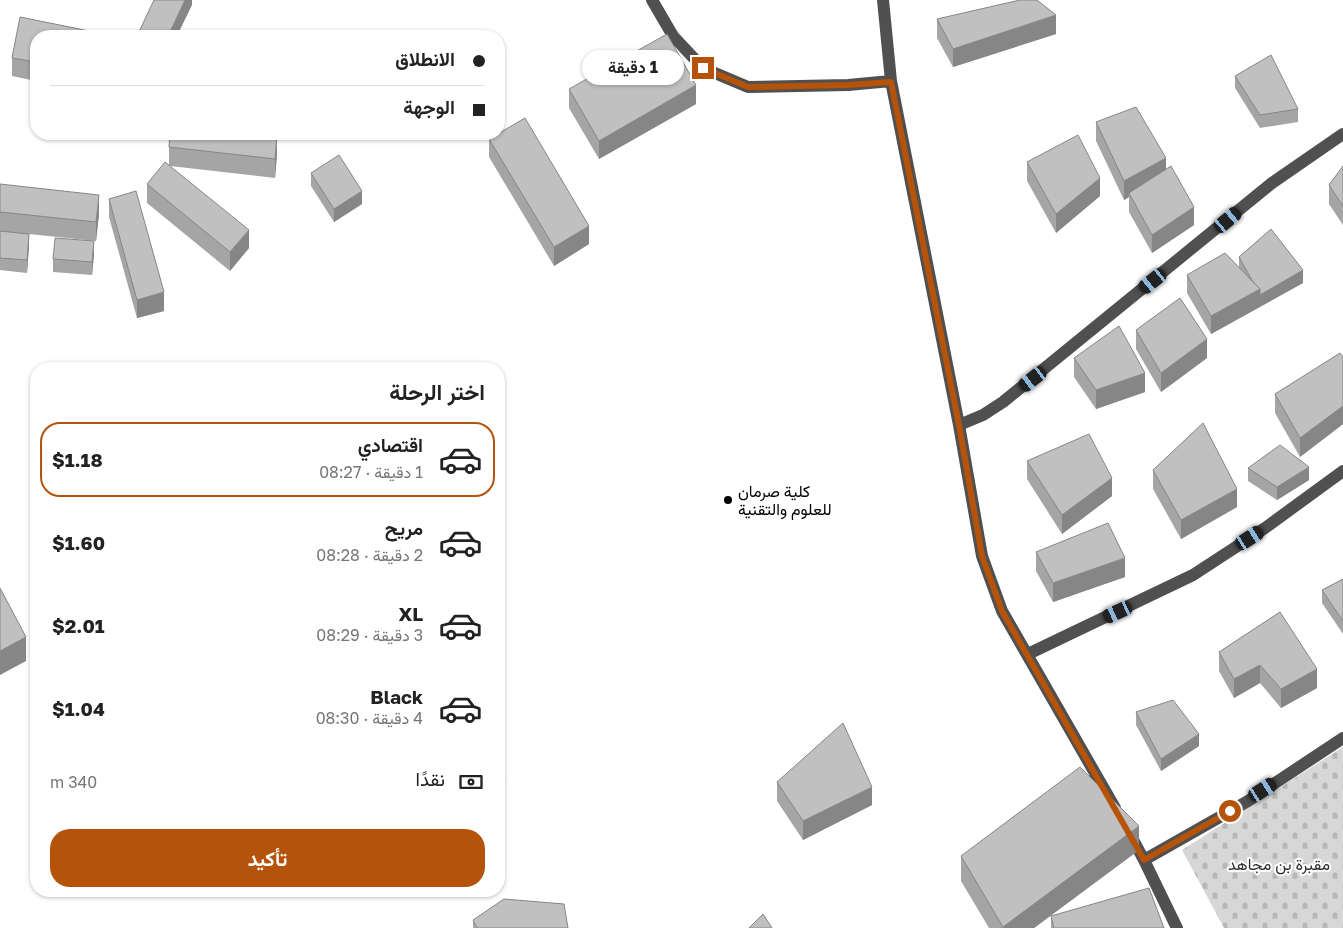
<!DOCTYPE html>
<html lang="ar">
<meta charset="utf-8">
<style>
:root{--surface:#fff;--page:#f6f6f6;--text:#222;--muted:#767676;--line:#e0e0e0;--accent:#b45309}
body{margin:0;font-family:"Golos Text",Vazirmatn,sans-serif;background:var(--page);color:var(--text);direction:rtl;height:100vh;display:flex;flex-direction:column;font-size:19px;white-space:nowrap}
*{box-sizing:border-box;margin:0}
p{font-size:16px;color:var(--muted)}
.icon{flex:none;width:28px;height:28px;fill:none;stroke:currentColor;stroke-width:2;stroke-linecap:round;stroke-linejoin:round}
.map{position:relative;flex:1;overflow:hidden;direction:ltr}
.details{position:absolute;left:30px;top:362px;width:475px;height:535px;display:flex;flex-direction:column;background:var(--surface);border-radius:20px;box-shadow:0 1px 4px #0004;direction:rtl}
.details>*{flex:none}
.guide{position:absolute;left:30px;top:30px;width:475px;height:110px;border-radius:20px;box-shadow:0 1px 4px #0004;direction:rtl;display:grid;align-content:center;height:110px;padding:0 20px;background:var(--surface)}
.end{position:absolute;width:22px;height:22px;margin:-11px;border:6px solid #b45309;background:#fff;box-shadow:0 0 0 2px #fff}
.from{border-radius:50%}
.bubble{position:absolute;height:35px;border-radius:18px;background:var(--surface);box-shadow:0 1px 4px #0004;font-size:16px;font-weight:700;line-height:35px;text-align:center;direction:rtl}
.car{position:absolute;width:15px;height:30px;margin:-15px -8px;border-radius:6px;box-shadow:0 0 4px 1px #0007;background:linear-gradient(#222 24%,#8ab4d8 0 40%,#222 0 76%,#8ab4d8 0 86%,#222 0)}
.guide b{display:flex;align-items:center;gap:18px;height:48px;font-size:19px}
.guide b+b{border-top:1px solid var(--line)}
.guide i{width:12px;height:12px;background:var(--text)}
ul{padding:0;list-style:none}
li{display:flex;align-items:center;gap:15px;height:75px;margin:0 10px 8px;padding:0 10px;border:2px solid transparent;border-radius:20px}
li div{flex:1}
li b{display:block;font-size:19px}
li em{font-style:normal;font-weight:700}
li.selected{border-color:var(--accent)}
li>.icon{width:45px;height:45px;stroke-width:1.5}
h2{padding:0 20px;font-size:22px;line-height:60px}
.pay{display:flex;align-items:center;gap:12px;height:55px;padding:0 20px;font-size:19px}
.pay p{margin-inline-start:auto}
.cta{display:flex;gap:10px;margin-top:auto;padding:10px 20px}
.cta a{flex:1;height:58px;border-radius:20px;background:var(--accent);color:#fff;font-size:20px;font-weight:700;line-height:58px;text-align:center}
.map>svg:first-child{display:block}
.cemetery{fill:url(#cemetery-stones)}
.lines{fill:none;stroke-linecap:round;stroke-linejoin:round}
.minor{stroke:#505050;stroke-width:12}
.wall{fill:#a5a5a5}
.shaded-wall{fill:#868686}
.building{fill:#c0c0c0;stroke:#868686}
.route{stroke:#b45309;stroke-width:6}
.poi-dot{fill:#000;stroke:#fff;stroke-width:2}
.labels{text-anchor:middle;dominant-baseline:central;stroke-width:4;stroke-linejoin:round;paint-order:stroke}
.poi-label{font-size:16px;fill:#000;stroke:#fff;text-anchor:start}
.park-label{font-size:16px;fill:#2e2e2e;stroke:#fff}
</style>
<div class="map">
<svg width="1343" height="928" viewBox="0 0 1343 928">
<defs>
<pattern id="cemetery-stones" width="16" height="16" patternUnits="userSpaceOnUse" patternTransform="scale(1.25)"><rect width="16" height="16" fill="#d7d7d7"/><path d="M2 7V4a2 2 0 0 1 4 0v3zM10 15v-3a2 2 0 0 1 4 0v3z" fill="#b7b7b7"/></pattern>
</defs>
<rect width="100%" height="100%" fill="#fff"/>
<!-- cemetery -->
<path class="cemetery" d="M 1343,747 L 1343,928 L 1224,928 L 1182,850 Z"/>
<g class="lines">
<!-- minor -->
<path class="minor" d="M 652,0 L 673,36 L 703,68 L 748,87 L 848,85 L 891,81
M 883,0 L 891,81 L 959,425 L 982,556 L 1002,611 L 1115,808
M 959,425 L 983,415 L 1003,402 L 1272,183 L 1343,134
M 1028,654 L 1193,575 L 1265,528 L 1343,471
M 1131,836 L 1144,860 L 1177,928
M 1144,860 L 1248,801 L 1343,738"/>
</g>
<!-- wall -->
<path class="wall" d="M 20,17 L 104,34 L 104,36 L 36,36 L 36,81 L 12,76 L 12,58 Z
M 937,19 L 1056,34 L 953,67 L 937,38 Z
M 1235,76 L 1298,109 L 1298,122 L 1260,128 L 1235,88 Z
M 569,89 L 696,104 L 599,159 L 569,108 Z
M 1096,122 L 1166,169 L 1194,225 L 1152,253 L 1129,212 L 1129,197 L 1124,200 L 1096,141 Z
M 489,139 L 589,244 L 554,266 L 489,157 Z
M 169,147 L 277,154 L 275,178 L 170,166 L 249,248 L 230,271 L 147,203 L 147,184 L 169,165 Z
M 1027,162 L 1100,196 L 1056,233 L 1027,181 Z
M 1343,166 L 1343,225 L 1329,204 L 1329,185 Z
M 311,173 L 362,204 L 334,222 L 311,186 Z
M 0,184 L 99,214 L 96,241 L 29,234 L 29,246 L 27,273 L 0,270 L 0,231 L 23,233 L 0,231 Z
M 109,199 L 164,311 L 137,318 L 109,217 Z
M 94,254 L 92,275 L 53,272 L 53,259 Z
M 1239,257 L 1303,283 L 1211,334 L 1187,293 L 1187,275 L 1239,268 Z
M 1136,330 L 1207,358 L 1161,392 L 1136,349 Z
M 1343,357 L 1343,424 L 1300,457 L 1275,413 L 1275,394 Z
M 1074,358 L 1145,392 L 1096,409 L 1074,377 Z
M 1027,461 L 1112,496 L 1062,534 L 1027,479 Z
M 1248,468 L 1309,480 L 1277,500 L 1248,481 Z
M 1153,470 L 1237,507 L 1181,539 L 1153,489 Z
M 1036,552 L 1125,577 L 1053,602 L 1036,571 Z
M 1343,579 L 1343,634 L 1322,603 L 1322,590 Z
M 1280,612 L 1317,688 L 1281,708 L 1260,683 L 1234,698 L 1219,671 L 1219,652 Z
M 1136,712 L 1199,746 L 1161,771 L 1136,725 Z
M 777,782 L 872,805 L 803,840 L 777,801 Z
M 1139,850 L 1034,928 L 989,928 L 961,881 L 961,856 Z
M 1051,916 L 1164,928 L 1051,928 Z
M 473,920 L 568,928 L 473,928 Z"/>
<!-- shaded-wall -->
<path class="shaded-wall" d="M 185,0 L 192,0 L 192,5 L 177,36 L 168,36 Z
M 1056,15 L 1056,34 L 953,67 L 953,49 Z
M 696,85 L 696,104 L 599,159 L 599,141 Z
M 277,135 L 277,154 L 275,178 L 275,159 Z
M 1166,158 L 1166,177 L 1129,193 L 1129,197 L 1124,200 L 1124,181 Z
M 1100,178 L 1100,196 L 1056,233 L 1056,214 Z
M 362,191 L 362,204 L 334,222 L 334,209 Z
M 99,195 L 99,214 L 96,241 L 96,222 Z
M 1194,207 L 1194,225 L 1152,253 L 1152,235 Z
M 589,226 L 589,244 L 554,266 L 554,247 Z
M 249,230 L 249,248 L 230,271 L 230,252 Z
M 29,234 L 29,246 L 27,273 L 27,260 Z
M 94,241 L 94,254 L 92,275 L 92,262 Z
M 1303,270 L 1303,283 L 1211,334 L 1211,316 L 1260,289 Z
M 164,292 L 164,311 L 137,318 L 137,300 Z
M 1207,339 L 1207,358 L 1161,392 L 1161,373 Z
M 1145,373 L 1145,392 L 1096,409 L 1096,390 Z
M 1343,406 L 1343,424 L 1300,457 L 1300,438 Z
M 1309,467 L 1309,480 L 1277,500 L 1277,487 Z
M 1112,478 L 1112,496 L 1062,534 L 1062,515 Z
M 1237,489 L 1237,507 L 1181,539 L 1181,520 Z
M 1125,558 L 1125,577 L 1053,602 L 1053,583 Z
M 26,637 L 26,661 L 0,675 L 0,651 Z
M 1260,665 L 1260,683 L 1234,698 L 1234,679 Z
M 1317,669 L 1317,688 L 1281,708 L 1281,689 Z
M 1199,734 L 1199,746 L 1161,771 L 1161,759 Z
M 505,779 L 505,798 L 499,801 L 499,782 Z
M 872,787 L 872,805 L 803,840 L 803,821 Z
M 1139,826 L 1139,850 L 1034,928 L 1003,928 L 1003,927 Z"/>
<!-- building -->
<path class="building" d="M 154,0 L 185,0 L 168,36 L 137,36 Z
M 1020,0 L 1037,0 L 1056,15 L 953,49 L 937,19 Z
M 20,17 L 104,34 L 103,36 L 36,36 L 36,62 L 12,58 Z
M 247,33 L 248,36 L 242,36 Z
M 667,34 L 696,85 L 599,141 L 569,89 Z
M 1271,55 L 1298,109 L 1260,115 L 1235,76 Z
M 1136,107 L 1166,158 L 1124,181 L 1096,122 Z
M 525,118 L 589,226 L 554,247 L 489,139 Z
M 170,134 L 264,134 L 277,135 L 275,159 L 169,147 Z
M 1078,135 L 1100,178 L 1056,214 L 1027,162 Z
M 339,155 L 362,191 L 334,209 L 311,173 Z
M 165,162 L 249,230 L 230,252 L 147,184 Z
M 1171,166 L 1194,207 L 1152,235 L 1129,193 Z
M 1343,166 L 1343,206 L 1329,185 Z
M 0,184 L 99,195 L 96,222 L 0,212 Z
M 136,191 L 164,292 L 137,300 L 109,199 Z
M 1271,229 L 1303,270 L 1260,295 L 1260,289 L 1253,282 L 1239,257 Z
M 0,231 L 29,234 L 27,260 L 0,258 Z
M 55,238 L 94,241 L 92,262 L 53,259 Z
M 1225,253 L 1260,289 L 1211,316 L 1187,275 Z
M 1180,298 L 1207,339 L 1161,373 L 1136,330 Z
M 1119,326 L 1145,373 L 1096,390 L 1074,358 Z
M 1340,353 L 1343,357 L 1343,406 L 1300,438 L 1275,394 Z
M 1203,423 L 1237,489 L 1181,520 L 1153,470 Z
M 1089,434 L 1112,478 L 1062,515 L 1027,461 Z
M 1280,445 L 1309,467 L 1277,487 L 1248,468 Z
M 1108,523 L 1125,558 L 1053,583 L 1036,552 Z
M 1343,579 L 1343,621 L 1322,590 Z
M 0,588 L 26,637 L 0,651 Z
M 1280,612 L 1317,669 L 1281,689 L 1260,665 L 1234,679 L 1219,652 Z
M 1173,700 L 1199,734 L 1161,759 L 1136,712 Z
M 843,723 L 872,787 L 803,821 L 777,782 Z
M 1080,767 L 1139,826 L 1003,927 L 961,856 Z
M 499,768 L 505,779 L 499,782 Z
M 1149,888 L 1164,928 L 1054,928 L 1051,916 Z
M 504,899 L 564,904 L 568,928 L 477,928 L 473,920 Z
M 763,914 L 772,928 L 749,928 Z"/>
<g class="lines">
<!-- route -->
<path class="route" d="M 703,68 L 748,87 L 848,85 L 891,82 L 959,425 L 982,556 L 1002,611 L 1144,860 L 1230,811"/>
</g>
<!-- markers -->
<circle class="poi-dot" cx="728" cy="500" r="5"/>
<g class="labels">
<!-- poi labels -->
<g class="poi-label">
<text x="738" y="491">كلية صرمان<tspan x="738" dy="18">للعلوم والتقنية</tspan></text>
</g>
<!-- park labels -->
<g class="park-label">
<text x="1279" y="864">مقبرة بن مجاهد</text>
</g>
</g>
</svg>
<i class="end from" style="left:1230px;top:811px"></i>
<i class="end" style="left:703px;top:68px"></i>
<div class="bubble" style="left:582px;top:50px;width:102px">1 دقيقة</div>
<i class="car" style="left:1228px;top:220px;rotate:50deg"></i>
<i class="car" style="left:1153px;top:281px;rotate:231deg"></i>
<i class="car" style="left:1033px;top:379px;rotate:232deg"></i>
<i class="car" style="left:1250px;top:538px;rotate:57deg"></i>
<i class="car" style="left:1118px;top:612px;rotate:245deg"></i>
<i class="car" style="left:1263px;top:790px;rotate:57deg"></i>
<div class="guide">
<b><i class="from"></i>الانطلاق</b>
<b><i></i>الوجهة</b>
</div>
<section class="details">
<h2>اختر الرحلة</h2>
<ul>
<li class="selected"><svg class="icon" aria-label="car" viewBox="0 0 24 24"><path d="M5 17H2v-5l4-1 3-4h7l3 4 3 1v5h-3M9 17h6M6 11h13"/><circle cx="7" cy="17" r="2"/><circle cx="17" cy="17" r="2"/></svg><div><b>اقتصادي</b><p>1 دقيقة · 08:27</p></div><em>$1.18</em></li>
<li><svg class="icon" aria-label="car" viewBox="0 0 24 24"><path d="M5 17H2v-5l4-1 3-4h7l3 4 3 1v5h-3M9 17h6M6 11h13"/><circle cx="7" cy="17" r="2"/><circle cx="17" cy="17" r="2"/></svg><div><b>مريح</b><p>2 دقيقة · 08:28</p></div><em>$1.60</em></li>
<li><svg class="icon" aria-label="car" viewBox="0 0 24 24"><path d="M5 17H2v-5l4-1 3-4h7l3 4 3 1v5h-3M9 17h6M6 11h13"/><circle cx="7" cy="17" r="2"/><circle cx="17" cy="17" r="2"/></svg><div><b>XL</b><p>3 دقيقة · 08:29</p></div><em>$2.01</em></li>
<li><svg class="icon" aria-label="car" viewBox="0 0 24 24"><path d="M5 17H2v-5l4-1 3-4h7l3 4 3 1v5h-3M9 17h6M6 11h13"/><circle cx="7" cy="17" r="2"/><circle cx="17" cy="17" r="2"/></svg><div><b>Black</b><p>4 دقيقة · 08:30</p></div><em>$1.04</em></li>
</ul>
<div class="pay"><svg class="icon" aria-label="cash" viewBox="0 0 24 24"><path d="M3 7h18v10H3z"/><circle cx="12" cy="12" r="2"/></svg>نقدًا<p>340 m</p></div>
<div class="cta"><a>تأكيد</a></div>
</section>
</div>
